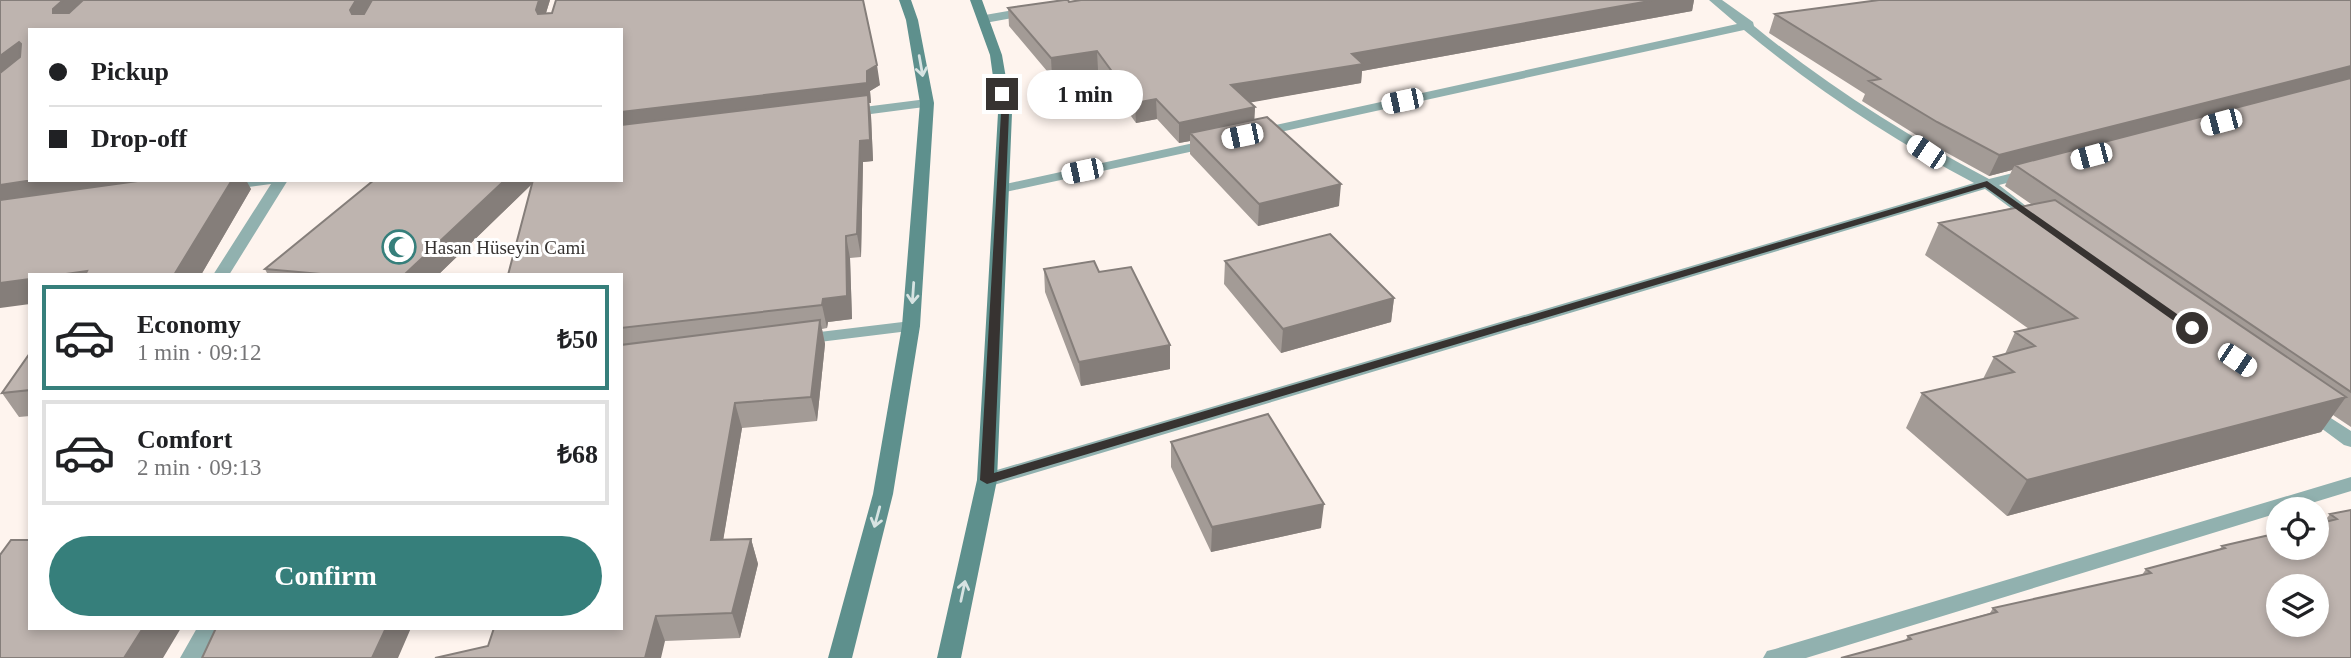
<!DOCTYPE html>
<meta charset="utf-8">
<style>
:root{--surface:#fff;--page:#f2f2f2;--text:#202124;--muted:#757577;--line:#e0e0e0;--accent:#367f7b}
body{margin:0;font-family:"Times New Roman",serif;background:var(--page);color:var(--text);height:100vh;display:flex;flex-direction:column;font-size:26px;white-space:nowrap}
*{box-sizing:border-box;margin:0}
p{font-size:23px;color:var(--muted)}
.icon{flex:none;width:38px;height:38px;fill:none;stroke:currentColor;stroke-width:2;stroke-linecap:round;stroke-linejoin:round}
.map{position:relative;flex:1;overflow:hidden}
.side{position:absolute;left:28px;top:273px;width:595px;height:357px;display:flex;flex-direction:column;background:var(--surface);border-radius:0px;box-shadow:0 4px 10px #0003}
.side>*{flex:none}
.banner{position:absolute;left:28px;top:28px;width:595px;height:154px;border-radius:0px;box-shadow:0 4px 10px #0003;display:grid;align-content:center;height:154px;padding:0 21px;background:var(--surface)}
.fabs{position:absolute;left:2266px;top:497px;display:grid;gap:14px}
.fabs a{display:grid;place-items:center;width:63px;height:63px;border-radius:50%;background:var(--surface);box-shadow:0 4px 10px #0003;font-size:35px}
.end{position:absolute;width:32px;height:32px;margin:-16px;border:9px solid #373331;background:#fff;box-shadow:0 0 0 4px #fff}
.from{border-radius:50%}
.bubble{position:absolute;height:49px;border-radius:24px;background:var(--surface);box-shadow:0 4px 10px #0003;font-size:23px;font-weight:700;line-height:49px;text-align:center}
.car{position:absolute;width:21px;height:42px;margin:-21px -10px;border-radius:9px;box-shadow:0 0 5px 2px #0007;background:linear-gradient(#fff 24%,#345 0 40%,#fff 0 76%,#345 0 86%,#fff 0)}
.banner b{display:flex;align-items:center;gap:24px;height:66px;font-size:26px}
.banner b+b{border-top:2px solid var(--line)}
.banner i{width:18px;height:18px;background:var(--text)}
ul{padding:12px 0 0;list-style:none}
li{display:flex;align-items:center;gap:21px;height:105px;margin:0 14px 10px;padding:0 7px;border:4px solid var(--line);border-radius:0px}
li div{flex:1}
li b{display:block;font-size:26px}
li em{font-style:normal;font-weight:700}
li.current{border-color:var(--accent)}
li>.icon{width:63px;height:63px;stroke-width:1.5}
.button{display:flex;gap:14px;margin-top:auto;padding:14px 21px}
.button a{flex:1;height:80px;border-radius:42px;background:var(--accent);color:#fff;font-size:28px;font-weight:700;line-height:80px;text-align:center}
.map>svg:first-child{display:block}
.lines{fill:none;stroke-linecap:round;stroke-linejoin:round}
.minor{fill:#91b1af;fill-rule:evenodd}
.secondary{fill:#5e908d;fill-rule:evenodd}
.wall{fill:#a39b96}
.shaded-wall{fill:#857e7a}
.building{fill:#beb4af;stroke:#857e7a;stroke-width:2;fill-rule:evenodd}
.oneway{stroke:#d7e3e2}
.route{fill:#373331}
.labels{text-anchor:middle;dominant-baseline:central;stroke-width:6;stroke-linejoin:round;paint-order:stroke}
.poi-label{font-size:19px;fill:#373331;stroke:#fff;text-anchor:start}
</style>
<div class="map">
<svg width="2351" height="658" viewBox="0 0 2351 658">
<rect width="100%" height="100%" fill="#fef4ee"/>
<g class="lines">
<!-- minor -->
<path class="minor" d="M 1709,0 L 1722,0 L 1753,22 L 1754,26 C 1826,85 1907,136 1989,179 L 2029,169 L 2034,170 L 2036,173 L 2034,176 L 1999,185 L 2044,220 L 2036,225 L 2031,223 L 1985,189 L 994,485 L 980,485 L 977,480 L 980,475 L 1974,183 C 1893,140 1814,88 1744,30 L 1257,137 L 1250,133 L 1257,129 L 1737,24 Z
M 1031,7 L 1035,8 L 1035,14 L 985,23 L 979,19 L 985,15 Z
M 927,99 L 932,100 L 932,106 L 848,117 L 841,113 L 848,109 Z
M 1212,139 L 1217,140 L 1217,146 L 1001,193 L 994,189 L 1001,185 Z
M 236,180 L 288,180 L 229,275 L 213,275 L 271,184 L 226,190 L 219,186 L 221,183 Z
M 911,321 L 917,322 L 920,326 L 917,330 L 803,344 L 794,339 L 803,334 Z
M 2309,404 L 2351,431 L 2351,447 L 2344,445 L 2302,414 L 2300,410 L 2302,406 Z
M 2351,477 L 2351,491 L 2292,509 L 2278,509 L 2278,513 L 1806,658 L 1763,658 L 1767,651 L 1775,649 Z
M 197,628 L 220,628 L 204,658 L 180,658 Z"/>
<!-- secondary -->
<path class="secondary" d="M 899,0 L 911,0 L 918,20 L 934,103 L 920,326 L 893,494 L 852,658 L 828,658 L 873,494 L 902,326 L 920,103 L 906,20 Z
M 970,0 L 982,0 L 1002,55 L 1012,113 L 997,480 L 961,658 L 937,658 L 977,480 L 998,113 L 990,55 Z"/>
</g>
<!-- wall -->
<path class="wall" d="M 0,0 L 550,0 L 546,13 L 880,85 L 870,91 L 871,103 L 869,103 L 871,116 L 873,161 L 863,162 L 861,257 L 850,258 L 852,319 L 828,322 L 827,328 L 822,329 L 825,344 L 817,421 L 742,428 L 723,540 L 751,539 L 758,564 L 740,638 L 665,641 L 621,628 L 621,275 L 532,184 L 438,275 L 268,275 L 265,269 L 374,180 L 621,180 L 30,30 L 251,189 L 201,275 L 30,275 Z
M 1081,0 L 1694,0 L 1692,11 L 1362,71 L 1361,83 L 1250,102 L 1255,107 L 1254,119 L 1339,206 L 1258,226 L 1190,154 L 1190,141 L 1179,143 L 1157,119 L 1136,123 L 1098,70 L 1052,77 L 1009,26 L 1008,8 Z
M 2351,0 L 2351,427 L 2333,415 L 2321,432 L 2007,516 L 1906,428 L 1922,393 L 1983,379 L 1994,357 L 2005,354 L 2015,332 L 2029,329 L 1925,255 L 1939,223 L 2031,204 L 2005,186 L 2012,170 L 1989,176 L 1929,143 L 1862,101 L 1865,94 L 1769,33 L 1775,14 Z
M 1225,261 L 1394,298 L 1391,322 L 1281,353 L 1224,284 Z
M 1044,269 L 1099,272 L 1170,369 L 1081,386 L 1045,292 Z
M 30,353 L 30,416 L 19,417 L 2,393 Z
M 1171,442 L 1321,528 L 1211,552 L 1171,467 Z
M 2351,510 L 2351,658 L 1905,641 L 1908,636 L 1990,613 L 1993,608 L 2142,575 L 2146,569 L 2220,549 L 2222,546 L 2324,522 L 2330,514 Z"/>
<!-- shaded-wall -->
<path class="shaded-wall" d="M 63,0 L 92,0 L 63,30 L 53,13 L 53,9 Z
M 356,0 L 374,0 L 358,29 L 350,10 Z
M 539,0 L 550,0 L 541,29 L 536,10 Z
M 1655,0 L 1694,0 L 1692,11 L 1362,71 L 1361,83 L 1231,106 L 1231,85 L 1352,54 Z
M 19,42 L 30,61 L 0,85 L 0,56 Z
M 1097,51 L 1098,70 L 1052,77 L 1051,58 Z
M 877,65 L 880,85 L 870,91 L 871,103 L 869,103 L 871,116 L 873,161 L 863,162 L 861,257 L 857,234 L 621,133 L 621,112 L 867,71 Z
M 2351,66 L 2351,82 L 2015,165 L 2012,170 L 1989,176 L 1999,155 Z
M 1156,99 L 1157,119 L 1136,123 L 1135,103 Z
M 1255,107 L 1254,127 L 1190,133 L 1190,141 L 1179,143 L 1179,123 Z
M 33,180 L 213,180 L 0,208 L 0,185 Z
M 232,180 L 246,180 L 251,189 L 201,275 L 174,275 Z
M 505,180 L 536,180 L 438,275 L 404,275 Z
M 1341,184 L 1339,206 L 1258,226 L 1259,204 Z
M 846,236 L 850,258 L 852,319 L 828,322 L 827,328 L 822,305 L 823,299 Z
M 87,271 L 90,275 L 59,275 Z
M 30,279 L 30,304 L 0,308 L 0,283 Z
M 1394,298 L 1391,322 L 1281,353 L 1283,329 Z
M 820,320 L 825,344 L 817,421 L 811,397 Z
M 1170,345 L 1170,369 L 1081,386 L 1079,362 Z
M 2346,397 L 2321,432 L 2007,516 L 2027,480 Z
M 735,403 L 742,428 L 719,565 L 711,540 Z
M 1324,504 L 1321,528 L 1211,552 L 1212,527 Z
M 751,539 L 758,564 L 740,638 L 732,613 Z
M 656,616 L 665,641 L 661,658 L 645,658 Z
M 143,628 L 181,628 L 163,658 L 124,658 Z
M 386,628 L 411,628 L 398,658 L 372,658 Z"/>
<!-- building -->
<path class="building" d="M 0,0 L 63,0 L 53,9 L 53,13 L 69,13 L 83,0 L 356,0 L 350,10 L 352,14 L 364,14 L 372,0 L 539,0 L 536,10 L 538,14 L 552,13 L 556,0 L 863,0 L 877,65 L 867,71 L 867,83 L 621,112 L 621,30 L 30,30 L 30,180 L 33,180 L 0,185 L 0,73 L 20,57 L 21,44 L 19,42 L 0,56 Z
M 1064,0 L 1068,0 L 1069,2 L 1081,0 L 1655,0 L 1352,54 L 1363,64 L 1231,85 L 1255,107 L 1179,123 L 1156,99 L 1135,103 L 1097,51 L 1051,58 L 1008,8 Z
M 1879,0 L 2351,0 L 2351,66 L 1999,155 L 1937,122 L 1869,81 L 1880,79 L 1775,14 Z
M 2351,78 L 2351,392 L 2015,165 Z
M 868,95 L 870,140 L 860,141 L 857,234 L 846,236 L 847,296 L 823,299 L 822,305 L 621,328 L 621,275 L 508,275 L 533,180 L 621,180 L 621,125 Z
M 1267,117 L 1341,184 L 1259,204 L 1190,133 Z
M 145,180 L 232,180 L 174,275 L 85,275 L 87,271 L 59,275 L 30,275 L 30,279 L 0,283 L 0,200 Z
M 374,180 L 505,180 L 404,275 L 332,275 L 265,269 Z
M 2055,200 L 2346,397 L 2027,480 L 1922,393 L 2014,372 L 1994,357 L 2035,346 L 2015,332 L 2077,318 L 1939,223 Z
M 1330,234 L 1394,298 L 1283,329 L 1225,261 Z
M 1094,261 L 1099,272 L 1131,267 L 1170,345 L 1079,362 L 1044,269 Z
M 820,320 L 811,397 L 735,403 L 711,540 L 751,539 L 732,613 L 656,616 L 645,658 L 435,658 L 488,646 L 494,628 L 621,628 L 621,345 Z
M 30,353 L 30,390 L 2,393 Z
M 1268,414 L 1324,504 L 1212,527 L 1171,442 Z
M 2351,510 L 2351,658 L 1841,658 L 1911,639 L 1908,636 L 1997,612 L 1993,608 L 2151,573 L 2146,569 L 2225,548 L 2222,546 L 2278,533 L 2278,548 L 2317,548 L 2317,524 L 2337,519 L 2330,514 ZM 2278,586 L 2317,586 L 2317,625 L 2278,625 Z
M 11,540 L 30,540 L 30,628 L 143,628 L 124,658 L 0,658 L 0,555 Z
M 216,628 L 386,628 L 372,658 L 202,658 Z"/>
<!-- one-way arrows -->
<defs><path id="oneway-shaft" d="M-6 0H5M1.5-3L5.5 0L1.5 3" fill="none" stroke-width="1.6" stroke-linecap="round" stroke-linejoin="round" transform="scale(1.75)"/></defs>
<g class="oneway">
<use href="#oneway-shaft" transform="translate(921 66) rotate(80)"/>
<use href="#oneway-shaft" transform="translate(913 293) rotate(94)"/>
<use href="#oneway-shaft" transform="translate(877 517) rotate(105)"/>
<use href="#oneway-shaft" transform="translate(963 591) rotate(-78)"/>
</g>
<!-- route -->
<path class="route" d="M 1002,91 L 1006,94 L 1009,113 L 994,473 L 1987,181 L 2197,328 L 2188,331 L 1985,187 L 987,484 L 980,480 L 1001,113 L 998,94 Z"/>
<!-- icons -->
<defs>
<symbol id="mosque-ring" viewBox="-11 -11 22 22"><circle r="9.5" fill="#fff" stroke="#367f7b" stroke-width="1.5"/><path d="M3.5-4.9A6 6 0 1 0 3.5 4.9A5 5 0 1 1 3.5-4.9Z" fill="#367f7b"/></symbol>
</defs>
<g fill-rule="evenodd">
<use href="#mosque-ring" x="380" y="228" width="38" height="38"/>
</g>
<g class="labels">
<!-- poi labels -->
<g class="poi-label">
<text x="424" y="247">Hasan Hüseyin Cami</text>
</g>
</g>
</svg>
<div class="fabs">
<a><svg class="icon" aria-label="locate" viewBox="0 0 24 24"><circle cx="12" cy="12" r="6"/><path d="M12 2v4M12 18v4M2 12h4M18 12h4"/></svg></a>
<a><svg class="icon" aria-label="layers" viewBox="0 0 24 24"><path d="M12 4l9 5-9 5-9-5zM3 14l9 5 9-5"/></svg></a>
</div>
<i class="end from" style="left:2192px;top:328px"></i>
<i class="end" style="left:1002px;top:94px"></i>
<div class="bubble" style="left:1027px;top:70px;width:116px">1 min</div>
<i class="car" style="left:1402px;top:101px;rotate:258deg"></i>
<i class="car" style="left:2221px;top:122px;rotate:255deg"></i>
<i class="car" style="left:1242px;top:136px;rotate:258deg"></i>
<i class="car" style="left:1926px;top:152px;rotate:304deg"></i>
<i class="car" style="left:2091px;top:156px;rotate:255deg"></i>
<i class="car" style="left:1082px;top:171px;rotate:258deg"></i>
<i class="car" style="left:2237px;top:360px;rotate:124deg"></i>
<div class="banner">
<b><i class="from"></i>Pickup</b>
<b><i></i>Drop-off</b>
</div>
<section class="side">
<ul>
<li class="current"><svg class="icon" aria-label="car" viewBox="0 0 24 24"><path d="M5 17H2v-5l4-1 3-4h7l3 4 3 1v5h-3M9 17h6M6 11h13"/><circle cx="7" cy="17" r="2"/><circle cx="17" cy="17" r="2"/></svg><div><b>Economy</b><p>1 min · 09:12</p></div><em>₺50</em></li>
<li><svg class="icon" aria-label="car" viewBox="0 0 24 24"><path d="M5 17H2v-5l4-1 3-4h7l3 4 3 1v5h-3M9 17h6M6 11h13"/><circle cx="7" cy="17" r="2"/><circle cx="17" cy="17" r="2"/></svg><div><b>Comfort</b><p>2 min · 09:13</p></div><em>₺68</em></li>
</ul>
<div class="button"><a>Confirm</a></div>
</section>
</div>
